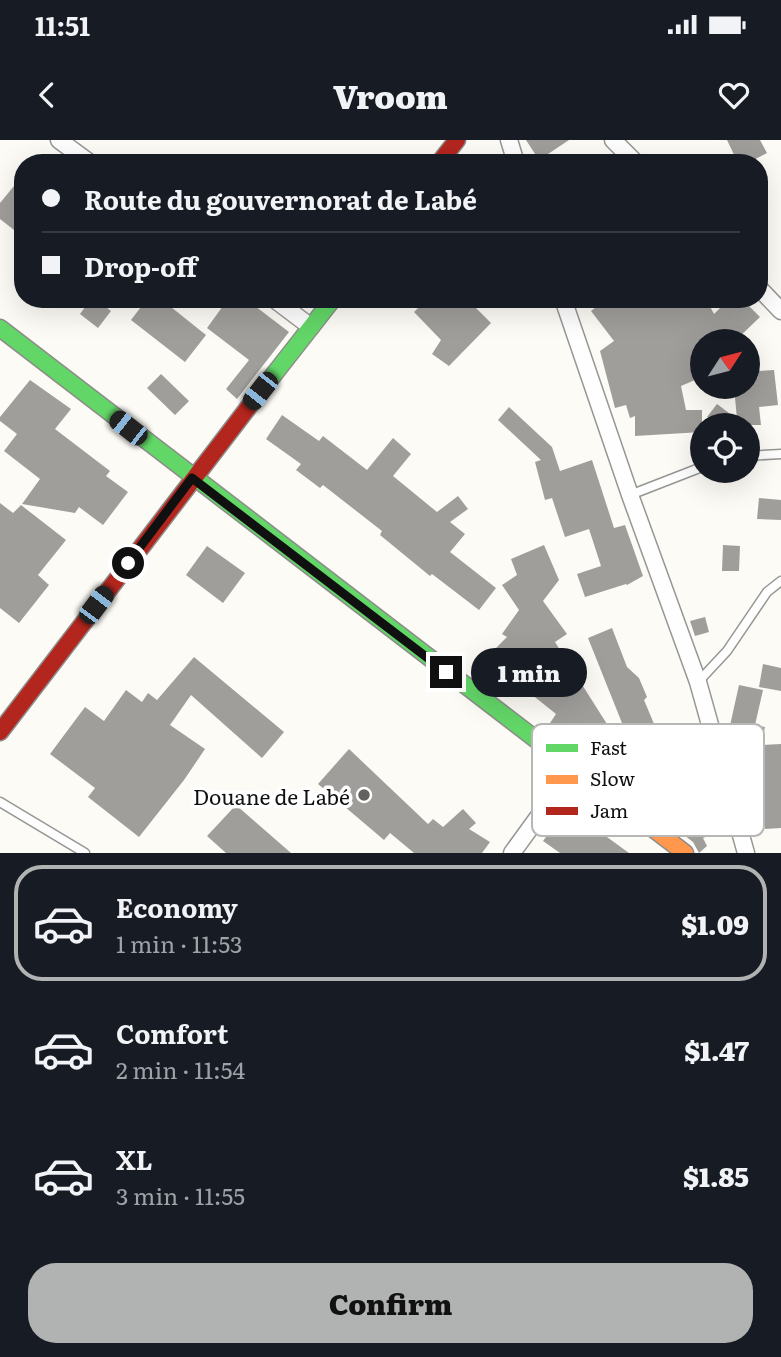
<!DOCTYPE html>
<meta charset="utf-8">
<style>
:root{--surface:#171b24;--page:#242831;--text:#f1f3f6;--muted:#9ea1a6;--line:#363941;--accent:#b1b2b2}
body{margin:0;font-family:Literata,serif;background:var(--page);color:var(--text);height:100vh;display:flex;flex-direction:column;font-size:26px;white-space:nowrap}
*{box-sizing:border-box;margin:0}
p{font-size:23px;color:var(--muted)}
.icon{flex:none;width:38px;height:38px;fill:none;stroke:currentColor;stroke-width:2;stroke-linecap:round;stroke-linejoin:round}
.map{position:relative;height:713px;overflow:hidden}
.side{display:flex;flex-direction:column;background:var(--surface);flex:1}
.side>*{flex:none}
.banner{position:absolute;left:14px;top:14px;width:754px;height:154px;border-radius:28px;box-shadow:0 7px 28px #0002;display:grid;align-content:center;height:154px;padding:0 28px;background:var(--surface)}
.needle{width:46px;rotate:54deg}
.tools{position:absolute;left:690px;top:189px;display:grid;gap:14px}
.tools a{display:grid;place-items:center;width:70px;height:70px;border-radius:50%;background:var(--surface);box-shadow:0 7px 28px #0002;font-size:35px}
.end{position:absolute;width:32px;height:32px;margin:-16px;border:9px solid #101010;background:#fff;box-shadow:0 0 0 4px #fff}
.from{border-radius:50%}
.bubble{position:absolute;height:49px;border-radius:24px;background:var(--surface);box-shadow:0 7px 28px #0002;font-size:23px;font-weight:800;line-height:49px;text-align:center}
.car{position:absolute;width:21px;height:42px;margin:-21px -10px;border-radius:9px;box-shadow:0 0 5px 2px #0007;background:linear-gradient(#222 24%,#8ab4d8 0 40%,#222 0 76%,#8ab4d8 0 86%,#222 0)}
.banner b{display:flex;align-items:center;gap:24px;height:66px;font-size:26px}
.banner b+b{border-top:2px solid var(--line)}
.banner i{width:18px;height:18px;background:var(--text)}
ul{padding:12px 0 0;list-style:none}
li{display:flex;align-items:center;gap:21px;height:116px;margin:0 14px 10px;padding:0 14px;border:4px solid transparent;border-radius:28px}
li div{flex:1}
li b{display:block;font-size:26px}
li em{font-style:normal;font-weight:800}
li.on{border-color:var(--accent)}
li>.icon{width:63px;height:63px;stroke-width:1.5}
.button{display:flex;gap:14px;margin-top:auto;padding:14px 28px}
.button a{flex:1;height:80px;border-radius:28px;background:var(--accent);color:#111;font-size:28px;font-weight:800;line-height:80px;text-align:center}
.status{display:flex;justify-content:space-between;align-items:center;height:49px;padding:0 35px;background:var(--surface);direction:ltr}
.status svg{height:19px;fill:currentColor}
header{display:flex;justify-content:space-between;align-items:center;height:91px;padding:0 28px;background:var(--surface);font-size:32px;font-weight:800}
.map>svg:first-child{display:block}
.building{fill:#a09e9b}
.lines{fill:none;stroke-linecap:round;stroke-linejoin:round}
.lane-casing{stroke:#969694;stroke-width:11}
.street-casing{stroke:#969694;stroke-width:19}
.fast-casing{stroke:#8d8c8a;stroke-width:19}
.slow-casing{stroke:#8d8c8a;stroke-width:19}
.jam-casing{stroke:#8d8c8a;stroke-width:19}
.lane{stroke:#fffefe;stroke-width:8}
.street{stroke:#fffefe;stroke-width:16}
.fast{stroke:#63d668;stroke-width:16}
.slow{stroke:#ff974d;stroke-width:16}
.jam{stroke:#b3261e;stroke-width:16}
.route{stroke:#101010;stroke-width:9}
.poi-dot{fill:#636260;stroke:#fff;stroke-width:2.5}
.labels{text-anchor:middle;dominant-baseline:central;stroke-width:7;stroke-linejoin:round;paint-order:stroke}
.poi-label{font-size:21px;fill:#101010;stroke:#fff;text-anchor:end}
.key{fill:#fff;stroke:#b7b7b7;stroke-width:2}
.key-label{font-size:19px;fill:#101010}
</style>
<div class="status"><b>11:51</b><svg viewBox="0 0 49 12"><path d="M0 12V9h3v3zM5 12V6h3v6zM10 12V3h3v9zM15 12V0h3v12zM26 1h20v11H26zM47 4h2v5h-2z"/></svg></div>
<header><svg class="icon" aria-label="back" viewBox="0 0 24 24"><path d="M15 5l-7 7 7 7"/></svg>Vroom<svg class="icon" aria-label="heart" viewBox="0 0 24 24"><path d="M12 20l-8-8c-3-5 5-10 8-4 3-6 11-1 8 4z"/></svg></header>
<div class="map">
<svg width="781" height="713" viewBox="0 0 781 713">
<rect width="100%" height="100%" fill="#fcfbf6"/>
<!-- building -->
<path class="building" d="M 526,0 L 569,0 L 539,20 Z
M 727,0 L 760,0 L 767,13 L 748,23 L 738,23 Z
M 23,35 L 23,97 L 0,79 L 0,63 Z
M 91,159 L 96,159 L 111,171 L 98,188 L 80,174 Z
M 147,159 L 161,159 L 206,195 L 185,222 L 131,180 Z
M 228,159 L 246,159 L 289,192 L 237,259 L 226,249 L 249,220 L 207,188 Z
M 427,159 L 467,159 L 491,183 L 449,226 L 432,214 L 441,200 L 414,172 Z
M 606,159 L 706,159 L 714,174 L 729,159 L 742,159 L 760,177 L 735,201 L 702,201 L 702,237 L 681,246 L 686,270 L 702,270 L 702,292 L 635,296 L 635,276 L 630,278 L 626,265 L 615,268 L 600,211 L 614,201 L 591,171 Z
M 774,230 L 778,265 L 759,267 L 761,285 L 718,285 L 707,277 L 717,264 L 737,279 L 734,247 L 747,247 L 747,239 L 758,238 L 758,231 Z
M 161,234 L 189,261 L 175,275 L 147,248 Z
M 30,240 L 71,269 L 55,289 L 110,331 L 106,336 L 128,352 L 103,385 L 79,367 L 75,373 L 22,364 L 40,339 L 4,311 L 17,294 L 0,281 L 0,277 Z
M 509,267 L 552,307 L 560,331 L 592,320 L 614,388 L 625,385 L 643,436 L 627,445 L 626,444 L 585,457 L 577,434 L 601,426 L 589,389 L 565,397 L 552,358 L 545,360 L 535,322 L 541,320 L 498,280 Z
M 282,275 L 319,301 L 323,296 L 367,330 L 393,298 L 411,314 L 393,336 L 437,372 L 458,356 L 468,369 L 450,382 L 465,394 L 450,412 L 496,448 L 479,470 L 432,434 L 430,436 L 380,395 L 382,391 L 323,345 L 320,348 L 296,330 L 301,324 L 266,299 Z
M 759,358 L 781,360 L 781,380 L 757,379 Z
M 0,363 L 13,373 L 21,365 L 66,400 L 38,435 L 49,445 L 19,483 L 0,468 Z
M 544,405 L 559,440 L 543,461 L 567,494 L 555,502 L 619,603 L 628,598 L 588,498 L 612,488 L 627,527 L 639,538 L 647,557 L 644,560 L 673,629 L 671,635 L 682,656 L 710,646 L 726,689 L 703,698 L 707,706 L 699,713 L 693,702 L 546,589 L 556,574 L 486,518 L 507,497 L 502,494 L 519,470 L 502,445 L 517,435 L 511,419 Z
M 723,405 L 740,406 L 739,431 L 722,431 Z
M 207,406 L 245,433 L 223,463 L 186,435 Z
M 705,477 L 709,492 L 695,496 L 690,481 Z
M 194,517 L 284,592 L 262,618 L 191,555 L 170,585 L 205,609 L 184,640 L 139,697 L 88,657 L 95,648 L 50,614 L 85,567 L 104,581 L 126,550 L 142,562 L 148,553 L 157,560 Z
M 763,524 L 781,528 L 781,551 L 759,547 Z
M 739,545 L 763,550 L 755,585 L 765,587 L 761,605 L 781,604 L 781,688 L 765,689 L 765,675 L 752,678 L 745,652 L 749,651 L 747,604 L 727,599 Z
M 349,609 L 428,684 L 433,679 L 443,687 L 463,669 L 476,683 L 469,689 L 490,702 L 482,713 L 414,713 L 390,693 L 384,700 L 318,644 Z
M 236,665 L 291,713 L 226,713 L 207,696 Z
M 567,668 L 629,713 L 560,713 L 543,701 Z"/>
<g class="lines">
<defs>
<path id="lane" d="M 747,316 L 781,314
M 630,355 L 702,327
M 698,542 L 727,511 L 767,452 L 781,441
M 0,662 L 85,713"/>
<path id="street" d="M 59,0 L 90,23
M 509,0 L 516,23
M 613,0 L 636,23
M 760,149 L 781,171
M 274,159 L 311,187
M 563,159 L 630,355 L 698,542 L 746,713
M 512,713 L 573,629"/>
<path id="fast" d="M 0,188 L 568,624
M 257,256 L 333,159"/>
<path id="slow" d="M 568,624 L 685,713"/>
<path id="jam" d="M 439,23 L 457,0
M 0,592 L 257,256"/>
</defs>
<!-- lane casing -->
<use href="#lane" class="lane-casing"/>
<!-- street casing -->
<use href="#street" class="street-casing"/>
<!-- fast casing -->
<use href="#fast" class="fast-casing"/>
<!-- slow casing -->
<use href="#slow" class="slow-casing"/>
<!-- jam casing -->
<use href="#jam" class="jam-casing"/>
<!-- lane -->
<use href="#lane" class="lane"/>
<!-- street -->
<use href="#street" class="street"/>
<!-- fast -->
<use href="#fast" class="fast"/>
<!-- slow -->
<use href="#slow" class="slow"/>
<!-- jam -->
<use href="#jam" class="jam"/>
</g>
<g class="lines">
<!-- route -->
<path class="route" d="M 128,423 L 192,338 L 446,532"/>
</g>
<!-- markers -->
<circle class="poi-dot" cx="364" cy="655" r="7"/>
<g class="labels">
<!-- poi labels -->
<g class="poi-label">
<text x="350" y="655">Douane de Labé</text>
</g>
</g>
<!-- legend -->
<rect x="532" y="584" width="232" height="112" rx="10" class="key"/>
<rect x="546" y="604" width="32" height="8" fill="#63d668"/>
<rect x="546" y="635" width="32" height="9" fill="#ff974d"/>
<rect x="546" y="667" width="32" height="8" fill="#b3261e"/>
<g class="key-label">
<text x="590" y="615">Fast</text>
<text x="590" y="646">Slow</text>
<text x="590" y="678">Jam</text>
</g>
</svg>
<div class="tools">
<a><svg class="needle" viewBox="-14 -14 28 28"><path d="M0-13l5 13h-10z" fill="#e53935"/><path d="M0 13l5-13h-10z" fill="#9ea1a6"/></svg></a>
<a><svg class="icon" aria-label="locate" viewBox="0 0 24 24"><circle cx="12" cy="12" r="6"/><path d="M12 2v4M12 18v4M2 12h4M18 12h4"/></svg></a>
</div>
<i class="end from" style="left:128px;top:423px"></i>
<i class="end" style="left:446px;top:532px"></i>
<div class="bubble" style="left:471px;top:508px;width:116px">1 min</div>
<i class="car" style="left:260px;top:251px;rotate:218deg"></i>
<i class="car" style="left:128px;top:288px;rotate:308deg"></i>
<i class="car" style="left:96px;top:465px;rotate:37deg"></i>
<div class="banner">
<b><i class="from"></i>Route du gouvernorat de Labé</b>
<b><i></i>Drop-off</b>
</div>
</div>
<section class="side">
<ul>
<li class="on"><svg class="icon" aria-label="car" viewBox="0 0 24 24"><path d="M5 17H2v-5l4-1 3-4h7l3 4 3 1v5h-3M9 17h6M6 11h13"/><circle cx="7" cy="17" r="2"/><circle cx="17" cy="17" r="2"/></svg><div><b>Economy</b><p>1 min · 11:53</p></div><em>$1.09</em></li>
<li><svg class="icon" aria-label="car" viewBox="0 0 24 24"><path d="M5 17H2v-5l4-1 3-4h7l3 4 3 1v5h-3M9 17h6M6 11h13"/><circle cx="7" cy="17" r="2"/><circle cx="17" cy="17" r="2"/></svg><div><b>Comfort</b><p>2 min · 11:54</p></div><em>$1.47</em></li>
<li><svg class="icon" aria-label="car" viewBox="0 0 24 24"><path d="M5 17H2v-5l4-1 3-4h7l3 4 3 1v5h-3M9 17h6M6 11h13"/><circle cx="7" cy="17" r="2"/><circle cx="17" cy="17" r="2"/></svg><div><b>XL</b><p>3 min · 11:55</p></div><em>$1.85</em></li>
</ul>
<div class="button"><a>Confirm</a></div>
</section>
